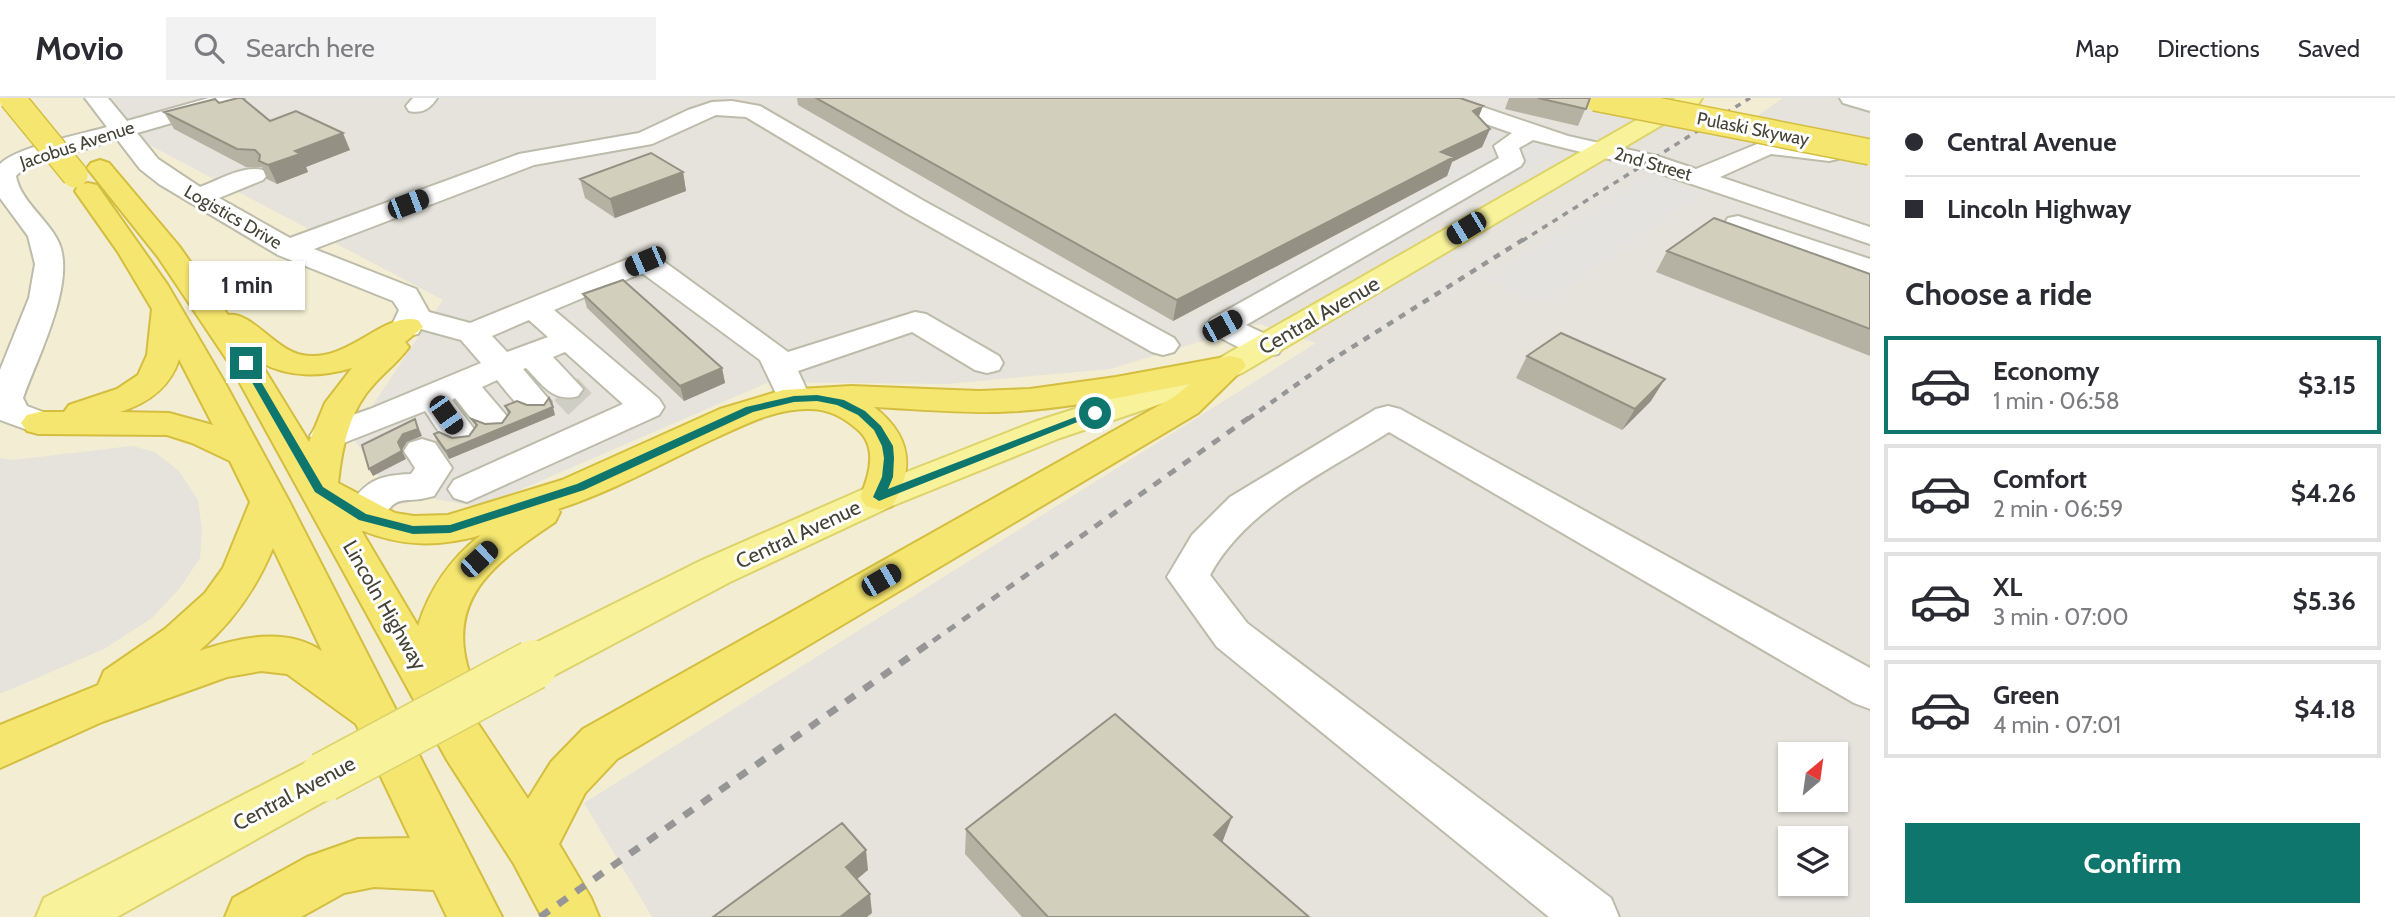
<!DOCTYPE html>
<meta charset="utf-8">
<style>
:root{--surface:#fff;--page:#f2f2f3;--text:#2b2b33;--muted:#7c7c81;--line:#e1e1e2;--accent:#0f766e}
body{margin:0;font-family:Cabin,sans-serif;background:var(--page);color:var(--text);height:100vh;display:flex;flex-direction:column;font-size:26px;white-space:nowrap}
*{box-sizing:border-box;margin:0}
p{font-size:23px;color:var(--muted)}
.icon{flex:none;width:38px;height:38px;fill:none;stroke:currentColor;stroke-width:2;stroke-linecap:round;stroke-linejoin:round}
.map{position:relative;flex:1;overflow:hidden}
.side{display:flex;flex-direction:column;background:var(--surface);width:525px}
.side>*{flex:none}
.top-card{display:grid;align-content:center;height:154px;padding:0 35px;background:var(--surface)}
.needle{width:46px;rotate:29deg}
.controls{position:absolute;left:1778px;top:644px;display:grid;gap:14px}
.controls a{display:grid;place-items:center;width:70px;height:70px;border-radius:0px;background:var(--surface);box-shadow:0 2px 5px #0004;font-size:35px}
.end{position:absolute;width:32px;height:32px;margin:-16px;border:9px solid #0f766e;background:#fff;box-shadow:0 0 0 4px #fff}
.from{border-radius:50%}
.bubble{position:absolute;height:49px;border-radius:0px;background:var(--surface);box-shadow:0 2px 5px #0004;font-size:23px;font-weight:700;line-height:49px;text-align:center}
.car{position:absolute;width:21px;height:42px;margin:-21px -10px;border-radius:9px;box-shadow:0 0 5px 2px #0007;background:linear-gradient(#222 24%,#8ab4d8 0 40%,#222 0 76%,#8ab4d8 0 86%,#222 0)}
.top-card b{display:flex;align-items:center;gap:24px;height:66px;font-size:26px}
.top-card b+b{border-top:2px solid var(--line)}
.top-card i{width:18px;height:18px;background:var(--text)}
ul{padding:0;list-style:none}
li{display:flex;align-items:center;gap:21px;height:98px;margin:0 14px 10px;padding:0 21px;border:4px solid var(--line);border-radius:0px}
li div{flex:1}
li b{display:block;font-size:26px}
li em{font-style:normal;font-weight:700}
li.selected{border-color:var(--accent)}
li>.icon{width:63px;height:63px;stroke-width:1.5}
h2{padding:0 35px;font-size:32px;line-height:84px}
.cta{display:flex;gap:14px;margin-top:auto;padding:14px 35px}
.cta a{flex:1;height:80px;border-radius:0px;background:var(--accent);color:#fff;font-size:28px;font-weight:700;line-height:80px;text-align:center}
header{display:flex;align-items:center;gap:42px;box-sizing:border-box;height:98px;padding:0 35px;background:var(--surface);border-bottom:2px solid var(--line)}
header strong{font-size:33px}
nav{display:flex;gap:38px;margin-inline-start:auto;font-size:24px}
.search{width:490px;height:63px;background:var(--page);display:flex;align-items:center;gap:18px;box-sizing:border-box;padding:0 24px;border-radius:0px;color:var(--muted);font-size:26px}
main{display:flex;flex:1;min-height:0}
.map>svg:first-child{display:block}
.commercial{fill:#f3edd3;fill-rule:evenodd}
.industrial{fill:#e5e3dc;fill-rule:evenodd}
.parking{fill:#e4e3df}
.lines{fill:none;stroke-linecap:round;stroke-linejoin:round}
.minor-tunnel{stroke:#cfcec4;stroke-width:32;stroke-dasharray:32 16;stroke-linecap:butt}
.minor-casing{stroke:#bdbbaa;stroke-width:4}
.major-casing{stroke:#ddd36b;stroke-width:4}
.highway-casing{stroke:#d4be3f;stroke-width:4}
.minor{fill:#fff;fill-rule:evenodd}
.major{fill:#f8f29a;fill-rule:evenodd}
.highway{fill:#f5e66f;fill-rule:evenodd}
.rail-far3{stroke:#969696;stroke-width:3.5;stroke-dasharray:6 6;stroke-linecap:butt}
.rail-far2{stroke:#969696;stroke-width:4.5;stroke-dasharray:7 7;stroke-linecap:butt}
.rail-far1{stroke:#969696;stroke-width:5;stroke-dasharray:9 9;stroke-linecap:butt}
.rail{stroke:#969696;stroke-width:7;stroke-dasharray:11 11;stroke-linecap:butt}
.major-bridge-casing{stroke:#ddd36b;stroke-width:52;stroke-linecap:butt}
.highway-bridge-casing{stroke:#d4be3f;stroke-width:28;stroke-linecap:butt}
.major-bridge{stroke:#f8f29a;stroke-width:49}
.highway-bridge{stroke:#f5e66f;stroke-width:25}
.wall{fill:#b5b2a3}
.shaded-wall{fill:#949184}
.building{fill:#d3cfbd;stroke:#949184;stroke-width:2}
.route{fill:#0f766e}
.labels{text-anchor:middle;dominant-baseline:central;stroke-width:6;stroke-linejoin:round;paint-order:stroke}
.far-street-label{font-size:18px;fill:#454336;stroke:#fff}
.street-label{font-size:21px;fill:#454336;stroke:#fff}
</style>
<header>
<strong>Movio</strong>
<div class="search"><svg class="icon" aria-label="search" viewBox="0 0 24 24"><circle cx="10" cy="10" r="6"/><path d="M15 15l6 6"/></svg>Search here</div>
<nav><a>Map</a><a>Directions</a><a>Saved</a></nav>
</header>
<main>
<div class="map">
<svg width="1870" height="819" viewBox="0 0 1870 819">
<rect width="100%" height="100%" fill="#f2f1e7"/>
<!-- commercial -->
<path class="commercial" d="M 0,0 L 1870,0 L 1870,819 L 0,819 ZM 1790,656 L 1836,656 L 1836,702 L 1790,702 ZM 1790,740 L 1836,740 L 1836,786 L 1790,786 Z"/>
<!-- industrial -->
<path class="industrial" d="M 88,0 L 1567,0 L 1730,37 L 1783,0 L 1870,0 L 1870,819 L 652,819 L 584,705 L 1316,245 L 1259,226 L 1110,271 L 946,286 L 769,284 L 480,409 L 388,393 L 352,338 L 443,202 L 125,34 ZM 1790,656 L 1836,656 L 1836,702 L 1790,702 ZM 1790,740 L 1836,740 L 1836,786 L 1790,786 Z
M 132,348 L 155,354 L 179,373 L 198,402 L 202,433 L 200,460 L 180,490 L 152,520 L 104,551 L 0,596 L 0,360 L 13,362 Z"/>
<!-- parking -->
<path class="parking" d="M 1485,25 L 1546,46 L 1557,54 L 1533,69 L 1490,52 L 1495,49 L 1491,43 L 1484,44 L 1461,36 Z
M 1486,53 L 1531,70 L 1258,224 L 1220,205 L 1450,79 L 1443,74 Z
M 1651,76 L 1704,94 L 1542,207 L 1485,182 Z"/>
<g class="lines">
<!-- minor-tunnel -->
<path class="minor-tunnel" d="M 566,291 L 580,306"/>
<defs>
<path id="minor" d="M 85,0 L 108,0 L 127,23 L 209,0 L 244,0 L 241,5 L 137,35 L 158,61 L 200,89 C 219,82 243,67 263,72 L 267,77 L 263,82 L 219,100 L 290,140 L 519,56 L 639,35 L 688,12 L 712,4 L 732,3 L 760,8 L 924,103 L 1174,240 L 1179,247 L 1174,254 L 1163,257 L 1152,254 L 906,115 L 746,19 L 716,17 L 652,46 L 534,67 L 314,151 L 416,191 L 429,214 L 470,225 L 645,154 L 655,157 L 788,254 L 915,214 L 926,216 L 999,258 L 1003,265 L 999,272 L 987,275 L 975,272 L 912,234 L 798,273 L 811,301 L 806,308 L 794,312 L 782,308 L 760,262 L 642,175 L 554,212 L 659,301 L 664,309 L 659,317 L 467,404 L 454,400 L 448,391 L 454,382 L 623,306 L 565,254 L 553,259 L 583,291 L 578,298 C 553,305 542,286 526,270 L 523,271 L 551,304 L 546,312 C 521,318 512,300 497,282 L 482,289 L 510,322 L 504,330 C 479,337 470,318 455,300 L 452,302 L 477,335 L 472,343 C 444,351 440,334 425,313 L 341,346 L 328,349 L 315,346 L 310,338 L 315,330 L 370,311 L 481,265 L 461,242 L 421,231 L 418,236 L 407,238 L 396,236 L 391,229 L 399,212 L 393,203 L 278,157 L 159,86 L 140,71 L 117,41 L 24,70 L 16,78 C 20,102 46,120 57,141 C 79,180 37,260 23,300 L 27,308 L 51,317 L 57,325 L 51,333 L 39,336 L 0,322 L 0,272 L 29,200 L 35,166 L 28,138 L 0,100 L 0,66 C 17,49 82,36 107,29 ZM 529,222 L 548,239 L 507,254 L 492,238 Z
M 413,0 L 437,0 C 430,11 422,16 409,13 L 406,8 Z
M 1423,0 L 1456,0 L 1568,38 L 1657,58 L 1696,71 L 1767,42 L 1838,51 L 1841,56 L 1838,61 L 1829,63 L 1771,56 L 1720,79 L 1870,129 L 1870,146 L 1641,69 L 1533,42 L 1519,50 L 1524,63 L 1521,68 L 1246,227 L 1278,242 L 1283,249 L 1278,256 C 1255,262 1232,245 1211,235 L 1206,228 L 1211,221 L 1499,60 L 1494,48 L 1512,35 L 1426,5 Z
M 1840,0 L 1870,0 L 1870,13 L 1843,5 Z
M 1738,118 L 1870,161 L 1870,180 L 1728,132 L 1724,126 L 1728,120 Z
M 1388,308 L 1400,311 L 1870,570 L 1870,611 L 1854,605 L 1389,334 C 1326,374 1246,410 1210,477 L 1247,525 L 1611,800 L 1619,819 L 1549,819 L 1217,549 L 1167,479 L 1192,437 L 1230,399 L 1376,311 Z
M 422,341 L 435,345 L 452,370 L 434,398 C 399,408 399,391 377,429 L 363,433 L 349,429 L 344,419 C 360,387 373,377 411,376 L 415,370 L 404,353 L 409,345 Z"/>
<path id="major" d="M 1675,0 L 1702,0 L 1699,5 L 1242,275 L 1205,291 L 1060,340 L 892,408 L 730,484 L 549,580 L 533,585 L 517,580 L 511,567 L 517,554 L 702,462 L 866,390 L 1034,324 L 1181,277 L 1218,261 Z
M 324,657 L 341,664 L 349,679 L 341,694 L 117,819 L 36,819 L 44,800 L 307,664 Z"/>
<path id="highway" d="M 100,62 L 109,65 L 179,148 L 228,217 C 251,213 275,252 302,257 C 348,266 383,213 418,222 L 423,229 L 405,244 L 409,249 C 399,263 387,272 375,285 C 349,312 342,349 338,385 L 395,415 L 414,418 L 448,417 L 562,382 L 720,311 L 783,292 L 851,288 L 979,293 L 1030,291 L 1116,279 L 1230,258 L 1242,261 L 1246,268 L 1198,315 L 617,661 L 585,695 L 559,746 L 591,800 L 599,819 L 542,819 L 514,766 L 447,662 L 229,265 L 158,159 L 87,70 L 91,65 ZM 260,264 C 290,280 320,279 352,270 L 325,305 L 309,344 ZM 1190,286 L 1174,299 L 583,631 L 551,664 L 528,701 L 473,618 C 481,601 472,585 467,567 C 448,495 502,460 555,424 L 560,414 L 558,411 C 611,394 659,367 709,343 C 740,329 774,310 809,311 C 829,311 843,319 857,331 C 878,348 870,377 860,399 L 866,408 L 879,412 L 892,408 C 916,369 910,337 874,309 C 916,311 957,315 998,314 C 1063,312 1126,298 1190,286 ZM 361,432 C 402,449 439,449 481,437 C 450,461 430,490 418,528 Z
M 88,85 L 97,87 L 167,186 L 225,285 L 289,403 L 502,819 L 447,819 L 434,792 L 374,789 L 344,795 L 301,819 L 225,819 L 233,800 L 307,759 L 358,741 L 410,740 L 356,626 L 287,576 L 261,573 L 227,579 L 102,624 L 0,670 L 0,627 L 98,587 L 104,573 L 165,531 L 205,495 L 223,470 L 250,404 L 230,363 L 192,345 L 167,337 L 39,336 L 27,333 L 21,325 L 27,317 L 39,314 L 64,314 L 69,307 L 117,291 L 138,277 L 147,257 L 152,211 L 118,154 L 75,93 L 79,87 ZM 179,261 L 213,327 L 169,315 L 120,314 C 148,305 170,290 179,261 ZM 273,450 L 322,553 C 285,528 237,540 199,553 C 233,524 256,491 273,450 Z"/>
</defs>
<!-- minor casing -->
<use href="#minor" class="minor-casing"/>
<!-- major casing -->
<use href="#major" class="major-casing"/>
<!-- highway casing -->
<use href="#highway" class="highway-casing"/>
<!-- minor -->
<use href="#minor" class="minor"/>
<!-- major -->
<use href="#major" class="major"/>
<!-- highway -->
<use href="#highway" class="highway"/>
<!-- rail-far3 -->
<path class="rail-far3" d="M 1522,143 L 1750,0"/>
<!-- rail-far2 -->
<path class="rail-far2" d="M 1248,321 L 1327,265 L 1524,141"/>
<!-- rail-far1 -->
<path class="rail-far1" d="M 933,543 L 1250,319"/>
<!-- rail -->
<path class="rail" d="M 540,819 L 935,541"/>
<defs>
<path id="major-bridge" d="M 324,679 L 533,567"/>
<path id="highway-bridge" d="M 12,0 L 75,77
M 1595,0 L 1870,54"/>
</defs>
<!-- major-bridge casing -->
<use href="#major-bridge" class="major-bridge-casing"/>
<!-- highway-bridge casing -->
<use href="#highway-bridge" class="highway-bridge-casing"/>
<!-- major-bridge -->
<use href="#major-bridge" class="major-bridge"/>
<!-- highway-bridge -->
<use href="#highway-bridge" class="highway-bridge"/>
</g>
<!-- wall -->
<path class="wall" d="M 797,0 L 1460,0 L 1490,31 L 1482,49 L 1452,64 L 1447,78 L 1173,223 L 798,7 Z
M 1509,0 L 1590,0 L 1578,28 L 1505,11 Z
M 219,5 L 270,23 L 350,52 L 306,69 L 308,74 L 277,86 L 267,81 L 262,69 L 246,69 L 174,31 L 164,14 Z
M 683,74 L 686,93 L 615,120 L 585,100 L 580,81 Z
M 1667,153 L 1870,176 L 1870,258 L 1656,174 Z
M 583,196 L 722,270 L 725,285 L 684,303 L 587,210 Z
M 1527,258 L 1651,303 L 1622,332 L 1516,280 Z
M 527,307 L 555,317 L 449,361 L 437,344 L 434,336 L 452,340 L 469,338 L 476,329 L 472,321 L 485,326 L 502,325 L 508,316 L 505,308 Z
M 966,731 L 1222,744 L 1309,819 L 1022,819 L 965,756 Z"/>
<!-- shaded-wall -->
<path class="shaded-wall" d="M 1483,8 L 1476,26 L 1473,13 Z
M 1490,31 L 1482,49 L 1452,64 L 1447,78 L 1173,223 L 1177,202 L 1441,54 Z
M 343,35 L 350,52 L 306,69 L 308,74 L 277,86 L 268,67 L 295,53 Z
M 683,74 L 686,93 L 615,120 L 610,101 Z
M 722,270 L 725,285 L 684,303 L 680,288 Z
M 1665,281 L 1651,303 L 1622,332 L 1635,311 Z
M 553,309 L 555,317 L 449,361 L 446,353 Z
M 415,321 L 422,338 L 407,344 L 402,352 L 398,344 Z
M 402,353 L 406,361 L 373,378 L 369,371 Z
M 1232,719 L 1222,745 L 1214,737 Z
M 866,752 L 868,772 L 849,788 L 846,769 Z
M 870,796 L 872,815 L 867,819 L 840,819 Z"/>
<!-- building -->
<path class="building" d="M 238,0 L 242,0 L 270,23 L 296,13 L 343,35 L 295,53 L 300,56 L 268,67 L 259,63 L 260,57 L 255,52 L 237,51 L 164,14 L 215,1 L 219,5 Z
M 816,0 L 1460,0 L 1483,8 L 1473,13 L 1490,31 L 1441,54 L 1454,59 L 1177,202 Z
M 1538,0 L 1590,0 L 1586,11 Z
M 651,55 L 683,74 L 610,101 L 580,81 Z
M 1714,120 L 1870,176 L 1870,231 L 1667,153 Z
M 623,182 L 722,270 L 680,288 L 583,196 Z
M 1561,235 L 1665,281 L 1635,311 L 1527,258 Z
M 549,300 L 553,309 L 446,353 L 434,336 L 439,334 L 452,340 L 469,338 L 477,327 L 472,321 L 485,326 L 502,325 L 510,314 L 505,308 L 517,303 L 527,307 L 544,307 Z
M 415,321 L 418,331 L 403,336 L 398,344 L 402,353 L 369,371 L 362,347 Z
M 1115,616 L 1232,719 L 1214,737 L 1309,819 L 1048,819 L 966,731 Z
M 842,725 L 866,752 L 846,769 L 870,796 L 840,819 L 713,819 Z"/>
<!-- route -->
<path class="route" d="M 246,262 L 250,265 L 323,389 L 366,416 L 413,428 L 450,427 L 577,386 L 746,309 L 794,298 L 817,297 L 844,302 L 865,313 L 881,328 L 893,348 L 894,360 L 893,379 L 888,391 L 1091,313 L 1100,315 L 879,403 L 873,399 L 882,379 L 884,360 L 882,348 L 874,332 L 858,317 L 837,307 L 817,303 L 794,304 L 753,314 L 584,392 L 450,435 L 413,436 L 359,422 L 315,394 L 241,265 Z"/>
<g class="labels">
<!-- far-street labels -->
<g class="far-street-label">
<text transform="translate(1753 31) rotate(11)">Pulaski Skyway</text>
<text transform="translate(77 47) rotate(-18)">Jacobus Avenue</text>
<text transform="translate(1653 66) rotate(16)">2nd Street</text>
<text transform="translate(233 119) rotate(30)">Logistics Drive</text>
</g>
<!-- street labels -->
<g class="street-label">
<text transform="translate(1319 217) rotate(-30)">Central Avenue</text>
<text transform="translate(798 436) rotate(-25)">Central Avenue</text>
<text transform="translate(385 507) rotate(60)">Lincoln Highway</text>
<text transform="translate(294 695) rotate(-28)">Central Avenue</text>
</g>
</g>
</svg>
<div class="controls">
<a><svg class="needle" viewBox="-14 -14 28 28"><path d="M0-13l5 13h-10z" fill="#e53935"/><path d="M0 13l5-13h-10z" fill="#7c7c81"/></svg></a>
<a><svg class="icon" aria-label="layers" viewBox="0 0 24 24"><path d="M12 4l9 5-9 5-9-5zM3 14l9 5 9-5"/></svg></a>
</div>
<i class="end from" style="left:1095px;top:315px"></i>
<i class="end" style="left:246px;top:265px"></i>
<div class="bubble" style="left:189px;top:163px;width:116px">1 min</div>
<i class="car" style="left:408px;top:106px;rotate:69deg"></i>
<i class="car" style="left:1466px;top:130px;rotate:239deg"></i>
<i class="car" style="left:645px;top:163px;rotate:247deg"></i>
<i class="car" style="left:1222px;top:228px;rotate:61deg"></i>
<i class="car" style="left:446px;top:317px;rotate:145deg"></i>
<i class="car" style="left:479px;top:461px;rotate:47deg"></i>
<i class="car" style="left:881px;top:482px;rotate:60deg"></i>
</div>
<section class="side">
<div class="top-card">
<b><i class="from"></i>Central Avenue</b>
<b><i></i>Lincoln Highway</b>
</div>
<h2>Choose a ride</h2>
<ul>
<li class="selected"><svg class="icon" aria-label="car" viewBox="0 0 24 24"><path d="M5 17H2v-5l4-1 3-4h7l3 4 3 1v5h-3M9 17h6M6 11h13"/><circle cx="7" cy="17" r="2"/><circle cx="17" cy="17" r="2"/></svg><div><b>Economy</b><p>1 min · 06:58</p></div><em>$3.15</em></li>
<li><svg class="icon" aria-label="car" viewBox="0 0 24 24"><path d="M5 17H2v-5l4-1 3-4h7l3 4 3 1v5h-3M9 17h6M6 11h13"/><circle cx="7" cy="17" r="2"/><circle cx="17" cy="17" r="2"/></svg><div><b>Comfort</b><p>2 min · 06:59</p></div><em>$4.26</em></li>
<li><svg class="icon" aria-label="car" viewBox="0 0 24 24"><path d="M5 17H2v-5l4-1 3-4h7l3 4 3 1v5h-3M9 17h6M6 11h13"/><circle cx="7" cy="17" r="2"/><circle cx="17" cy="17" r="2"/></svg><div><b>XL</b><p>3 min · 07:00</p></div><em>$5.36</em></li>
<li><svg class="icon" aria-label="car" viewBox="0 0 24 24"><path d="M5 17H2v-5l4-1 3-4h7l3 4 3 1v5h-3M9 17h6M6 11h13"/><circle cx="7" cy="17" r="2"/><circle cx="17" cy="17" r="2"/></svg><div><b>Green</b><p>4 min · 07:01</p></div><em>$4.18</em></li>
</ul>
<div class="cta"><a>Confirm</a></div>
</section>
</main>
